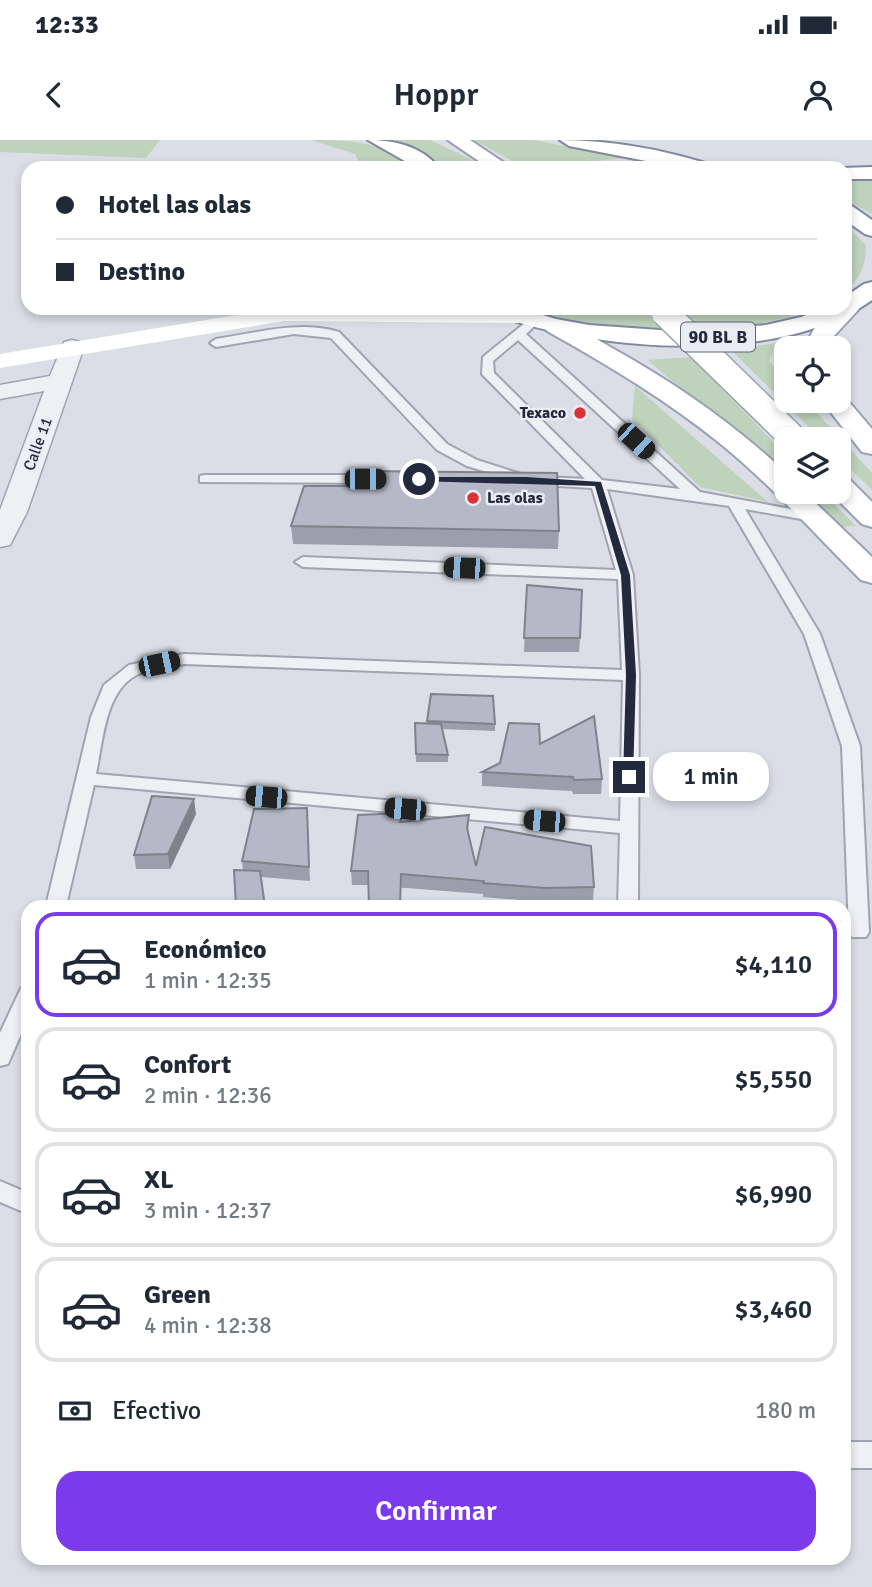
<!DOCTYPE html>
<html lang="es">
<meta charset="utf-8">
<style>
:root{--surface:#fff;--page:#f6f6f7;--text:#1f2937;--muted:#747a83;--line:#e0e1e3;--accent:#7c3aed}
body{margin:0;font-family:Signika,sans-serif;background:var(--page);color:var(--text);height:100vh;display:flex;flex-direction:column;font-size:26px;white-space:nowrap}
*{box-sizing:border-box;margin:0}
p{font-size:23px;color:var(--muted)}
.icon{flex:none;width:38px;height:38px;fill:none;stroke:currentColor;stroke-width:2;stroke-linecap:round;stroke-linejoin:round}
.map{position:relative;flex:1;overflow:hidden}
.side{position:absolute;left:21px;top:760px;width:830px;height:665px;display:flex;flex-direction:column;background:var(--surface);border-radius:21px;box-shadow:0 4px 10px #0003}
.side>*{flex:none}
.top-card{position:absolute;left:21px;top:21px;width:831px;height:154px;border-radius:21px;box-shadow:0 4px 10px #0003;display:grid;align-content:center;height:154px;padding:0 35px;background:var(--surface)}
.tools{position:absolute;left:774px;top:196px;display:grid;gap:14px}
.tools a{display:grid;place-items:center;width:77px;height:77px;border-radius:14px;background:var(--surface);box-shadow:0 4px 10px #0003;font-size:35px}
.end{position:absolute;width:32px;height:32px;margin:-16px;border:9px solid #242a3e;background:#fff;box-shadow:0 0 0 4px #fff}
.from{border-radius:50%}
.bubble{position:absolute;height:49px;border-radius:21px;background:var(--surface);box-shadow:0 4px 10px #0003;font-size:23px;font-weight:600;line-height:49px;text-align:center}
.car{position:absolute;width:21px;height:42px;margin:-21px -10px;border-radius:9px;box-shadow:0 0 5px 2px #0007;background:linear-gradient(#222 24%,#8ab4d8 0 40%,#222 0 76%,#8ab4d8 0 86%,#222 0)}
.top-card b{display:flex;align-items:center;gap:24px;height:66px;font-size:26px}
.top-card b+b{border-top:2px solid var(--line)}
.top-card i{width:18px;height:18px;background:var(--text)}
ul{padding:12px 0 0;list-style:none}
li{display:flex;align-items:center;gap:21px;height:105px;margin:0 14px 10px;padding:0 21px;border:4px solid var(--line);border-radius:21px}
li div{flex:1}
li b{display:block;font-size:26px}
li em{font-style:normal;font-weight:600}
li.active{border-color:var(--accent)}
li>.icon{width:63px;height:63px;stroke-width:1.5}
.pay{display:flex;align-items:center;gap:18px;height:77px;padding:0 35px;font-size:26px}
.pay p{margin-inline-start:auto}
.button{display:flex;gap:14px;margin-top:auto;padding:14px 35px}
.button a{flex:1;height:80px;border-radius:21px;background:var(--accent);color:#fff;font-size:28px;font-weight:600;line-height:80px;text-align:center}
.status{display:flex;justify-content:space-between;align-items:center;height:49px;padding:0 35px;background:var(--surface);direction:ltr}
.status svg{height:19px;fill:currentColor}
header{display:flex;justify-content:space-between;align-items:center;height:91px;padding:0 35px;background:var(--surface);font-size:32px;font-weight:600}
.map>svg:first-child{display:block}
.green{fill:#bed2bc}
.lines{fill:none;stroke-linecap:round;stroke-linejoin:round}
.lane-casing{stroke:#a0a4b1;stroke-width:4}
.street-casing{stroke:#a0a4b1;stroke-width:3}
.primary-casing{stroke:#9aa1b4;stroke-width:4}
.highway-casing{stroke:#81899f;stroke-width:4}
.lane{fill:#eef0f5;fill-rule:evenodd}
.street{fill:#eef0f5;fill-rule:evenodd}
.secondary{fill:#fff;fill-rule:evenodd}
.primary{fill:#fff;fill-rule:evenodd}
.highway{fill:#fff;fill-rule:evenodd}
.primary-bridge-far1-casing{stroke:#9aa1b4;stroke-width:23;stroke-linecap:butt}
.primary-bridge-casing{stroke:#9aa1b4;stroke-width:29;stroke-linecap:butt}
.primary-bridge-far1{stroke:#fff;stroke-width:21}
.primary-bridge{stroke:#fff;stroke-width:26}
.wall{fill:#9c9fab}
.shaded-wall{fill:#7f828b}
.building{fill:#b5b9c7;stroke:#7f828b;stroke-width:2}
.route{fill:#242a3e}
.poi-dot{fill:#da3336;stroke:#ebedf5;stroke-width:2.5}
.labels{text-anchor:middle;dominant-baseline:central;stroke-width:5;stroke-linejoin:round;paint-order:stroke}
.far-poi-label{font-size:16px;font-weight:bold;fill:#242a3e;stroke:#ebedf5;text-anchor:end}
.far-street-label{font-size:16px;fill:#242a3e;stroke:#ebedf5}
.shield{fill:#ebedf5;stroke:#606475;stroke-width:2}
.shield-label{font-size:18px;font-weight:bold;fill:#242a3e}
</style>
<div class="status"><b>12:33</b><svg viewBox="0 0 49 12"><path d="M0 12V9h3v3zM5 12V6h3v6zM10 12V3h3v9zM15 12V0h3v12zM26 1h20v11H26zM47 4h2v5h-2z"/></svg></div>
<header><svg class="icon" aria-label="back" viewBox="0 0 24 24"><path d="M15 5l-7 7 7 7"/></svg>Hoppr<svg class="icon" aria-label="person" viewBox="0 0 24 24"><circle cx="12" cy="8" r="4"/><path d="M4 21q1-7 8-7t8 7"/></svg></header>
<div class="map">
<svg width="872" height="1447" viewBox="0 0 872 1447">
<rect width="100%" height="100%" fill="#dbdee7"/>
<!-- green -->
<path class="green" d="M 0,0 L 160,0 L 146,18 L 0,12 Z
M 312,0 C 351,0 383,1 414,28 L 362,28 L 355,14 Z
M 394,0 L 430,0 L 489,28 L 439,28 L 432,18 Z
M 474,0 L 534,0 L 625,18 L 525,28 Z
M 872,37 L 872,74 L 845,59 L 845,38 Z
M 845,84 L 866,105 C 866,124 861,139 845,151 Z
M 529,168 L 815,168 C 730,200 615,199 529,168 Z
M 777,203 L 769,221 L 786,239 L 786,261 L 806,261 L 872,333 L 872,350 L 838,317 L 838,299 L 821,299 L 730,209 Z
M 691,217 L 786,315 L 786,340 L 648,220 Z
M 635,246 L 768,362 L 700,347 L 632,279 Z
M 800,352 L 822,352 L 856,386 L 840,387 Z"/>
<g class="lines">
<defs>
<path id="lane" d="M 531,178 L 541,180 L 526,194 L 700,352 L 812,373 L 819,377 L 812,381 L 745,369 L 820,494 L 860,606 L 869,792 L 866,797 L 852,797 L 849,792 L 842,606 L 804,494 L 729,366 L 607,349 L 633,435 L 639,535 L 638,766 L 618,766 L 620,693 L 94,645 L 66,766 L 46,766 L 91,577 L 104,545 L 129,525 L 184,514 L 622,530 L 618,439 L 303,427 L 295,422 L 303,417 L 616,430 L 592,348 L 526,344 L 467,326 L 437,310 L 331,198 L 294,194 L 216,207 L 210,203 L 216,199 C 257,193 299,180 339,192 L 447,304 L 477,320 L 527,336 L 585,339 L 482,234 L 483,217 ZM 518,200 L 680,349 L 602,340 L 494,233 L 493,221 ZM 184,524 L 623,540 L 620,681 L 96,634 C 103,601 105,547 141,533 C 154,528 170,527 184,524 Z
M 205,335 L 382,335 L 389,339 L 382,343 L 200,342 L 200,336 Z
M 28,845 L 28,878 L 8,924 L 0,926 L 0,893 L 21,848 Z
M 0,1041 L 28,1053 L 28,1074 L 0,1062 Z
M 844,1302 L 872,1302 L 872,1328 L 844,1328 Z"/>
<path id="street" d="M 72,200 L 80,202 L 84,207 L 27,372 L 10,405 L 0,407 L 0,370 L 44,251 L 0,259 L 0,245 L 50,236 L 64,202 Z"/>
<path id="primary" d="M 448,0 L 470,0 L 512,28 L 489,28 Z
M 845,162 L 855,164 L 859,169 L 833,197 L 828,208 L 804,208 L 814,189 L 835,168 L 845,168 Z
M 555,179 C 575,184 594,198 612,208 C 675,243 734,284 786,333 L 786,352 L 804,352 L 872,417 L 872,443 L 861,440 C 816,395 772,346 722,305 C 668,261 608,225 547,191 L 543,186 L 547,181 Z
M 838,254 L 844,256 L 872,289 L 872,314 L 862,312 L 822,261 L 838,261 Z
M 838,336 L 848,338 L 872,362 L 872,387 L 862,384 L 830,352 L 838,352 Z"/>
<path id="highway" d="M 368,0 C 393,0 422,6 439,28 L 417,28 Z
M 560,0 C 611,0 660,9 709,24 L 712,28 L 682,28 L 569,6 Z
M 872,27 L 872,39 L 845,39 L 845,28 L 842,28 Z
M 845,64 L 852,66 L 872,80 L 872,96 L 865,94 L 845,80 Z
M 872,142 L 872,160 C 779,227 593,211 490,173 L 486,168 L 520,168 L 556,179 L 589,185 L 674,191 L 766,185 L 801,177 L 825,168 L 845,168 L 845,157 L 864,144 Z"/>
</defs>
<!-- lane casing -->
<use href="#lane" class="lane-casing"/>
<!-- street casing -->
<use href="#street" class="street-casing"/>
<!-- primary casing -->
<use href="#primary" class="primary-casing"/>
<!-- highway casing -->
<use href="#highway" class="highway-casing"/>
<!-- lane -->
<use href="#lane" class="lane"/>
<!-- street -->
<use href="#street" class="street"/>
<!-- secondary -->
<path class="secondary" d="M 279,168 L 521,169 L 529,171 L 533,176 L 529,181 L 521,183 L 285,181 L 0,228 L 0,214 Z"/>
<!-- primary -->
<use href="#primary" class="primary"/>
<!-- highway -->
<use href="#highway" class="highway"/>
<defs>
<path id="primary-bridge-far1" d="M 659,168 L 667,175"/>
<path id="primary-bridge" d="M 665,173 L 794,299"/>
</defs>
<!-- primary-bridge-far1 casing -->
<use href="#primary-bridge-far1" class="primary-bridge-far1-casing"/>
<!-- primary-bridge casing -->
<use href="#primary-bridge" class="primary-bridge-casing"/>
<!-- primary-bridge-far1 -->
<use href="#primary-bridge-far1" class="primary-bridge-far1"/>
<!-- primary-bridge -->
<use href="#primary-bridge" class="primary-bridge"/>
</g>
<!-- wall -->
<path class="wall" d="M 291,386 L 559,391 L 558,409 L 293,404 Z
M 527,445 L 580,498 L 579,512 L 524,512 Z
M 427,581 L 495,584 L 495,591 L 442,589 L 448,615 L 448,622 L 416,622 L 415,583 L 427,584 Z
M 540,604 L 602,639 L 601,654 L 573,654 L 572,651 L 482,646 L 482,632 Z
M 307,668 L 310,741 L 261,737 L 243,731 L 242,721 Z
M 196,674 L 170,729 L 136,729 L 134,715 Z
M 469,675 L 468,694 L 476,726 L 594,747 L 593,761 L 544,762 L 483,757 L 483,754 L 368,745 L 352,745 L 351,731 L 404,682 Z"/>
<!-- shaded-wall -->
<path class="shaded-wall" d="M 194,659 L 196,674 L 170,729 L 168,714 Z"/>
<!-- building -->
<path class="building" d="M 359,331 L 557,333 L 559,391 L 291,386 L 304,346 L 358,346 Z
M 527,445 L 582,450 L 580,498 L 524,498 Z
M 431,554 L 493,556 L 495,584 L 427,581 Z
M 594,576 L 602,639 L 574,640 L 573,637 L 482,632 L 500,623 L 509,583 L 539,584 L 540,604 Z
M 415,583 L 441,584 L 448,615 L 416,614 Z
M 152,656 L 194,659 L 168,714 L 134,715 Z
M 307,668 L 309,727 L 242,721 L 254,669 Z
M 404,673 L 400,682 L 469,675 L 467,688 L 476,726 L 485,687 L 591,706 L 594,747 L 545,748 L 483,743 L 484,741 L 401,734 L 400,766 L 369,766 L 368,731 L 351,731 L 358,675 Z
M 234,730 L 260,731 L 265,766 L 236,766 Z"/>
<!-- route -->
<path class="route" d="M 419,337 L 526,337 L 601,342 L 630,435 L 636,535 L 633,639 L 623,637 L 626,535 L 621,435 L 595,346 L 416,341 Z"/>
<!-- markers -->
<g class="poi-dot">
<circle cx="580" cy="273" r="7"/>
<circle cx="473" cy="358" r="7"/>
</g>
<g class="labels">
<!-- far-poi labels -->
<g class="far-poi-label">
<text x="566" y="273">Texaco</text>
<text x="487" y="358" text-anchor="start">Las olas</text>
</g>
<!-- far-street labels -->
<g class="far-street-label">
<text transform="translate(38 304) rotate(-70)">Calle 11</text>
</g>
<!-- shield labels -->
<rect class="shield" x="681" y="182.5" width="74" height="29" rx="5"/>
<g class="shield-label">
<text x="718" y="197">90 BL B</text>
</g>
</g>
</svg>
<div class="tools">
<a><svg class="icon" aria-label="locate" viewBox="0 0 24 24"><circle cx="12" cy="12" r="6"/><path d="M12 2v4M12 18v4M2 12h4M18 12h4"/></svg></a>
<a><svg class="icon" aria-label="layers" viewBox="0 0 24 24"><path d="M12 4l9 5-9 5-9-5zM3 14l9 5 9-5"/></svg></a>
</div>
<i class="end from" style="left:419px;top:339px"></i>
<i class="end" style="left:629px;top:637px"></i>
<div class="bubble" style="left:653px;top:612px;width:116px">1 min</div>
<i class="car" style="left:636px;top:301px;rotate:132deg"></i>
<i class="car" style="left:365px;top:339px;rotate:90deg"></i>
<i class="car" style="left:464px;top:428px;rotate:272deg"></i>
<i class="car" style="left:159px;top:524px;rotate:78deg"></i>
<i class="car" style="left:266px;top:657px;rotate:275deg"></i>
<i class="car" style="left:405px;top:669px;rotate:275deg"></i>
<i class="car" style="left:544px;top:681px;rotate:275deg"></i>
<div class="top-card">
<b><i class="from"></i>Hotel las olas</b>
<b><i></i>Destino</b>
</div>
<section class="side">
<ul>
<li class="active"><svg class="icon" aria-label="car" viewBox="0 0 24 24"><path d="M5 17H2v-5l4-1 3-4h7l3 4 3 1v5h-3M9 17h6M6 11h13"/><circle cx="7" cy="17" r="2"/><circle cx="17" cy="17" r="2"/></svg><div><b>Económico</b><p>1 min · 12:35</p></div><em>$4,110</em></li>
<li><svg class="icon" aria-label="car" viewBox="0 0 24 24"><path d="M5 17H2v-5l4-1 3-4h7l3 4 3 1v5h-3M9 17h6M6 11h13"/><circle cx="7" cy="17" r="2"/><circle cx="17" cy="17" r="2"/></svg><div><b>Confort</b><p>2 min · 12:36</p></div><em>$5,550</em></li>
<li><svg class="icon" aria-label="car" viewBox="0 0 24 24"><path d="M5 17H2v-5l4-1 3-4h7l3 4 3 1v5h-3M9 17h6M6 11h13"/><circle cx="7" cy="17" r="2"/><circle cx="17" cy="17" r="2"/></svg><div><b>XL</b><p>3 min · 12:37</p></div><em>$6,990</em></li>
<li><svg class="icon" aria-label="car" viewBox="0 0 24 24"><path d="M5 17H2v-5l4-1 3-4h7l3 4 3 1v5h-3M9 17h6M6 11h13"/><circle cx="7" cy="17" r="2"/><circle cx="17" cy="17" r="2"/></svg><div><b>Green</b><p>4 min · 12:38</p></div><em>$3,460</em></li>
</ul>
<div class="pay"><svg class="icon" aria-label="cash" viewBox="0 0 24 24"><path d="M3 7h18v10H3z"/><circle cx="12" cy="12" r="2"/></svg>Efectivo<p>180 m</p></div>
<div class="button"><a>Confirmar</a></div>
</section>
</div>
